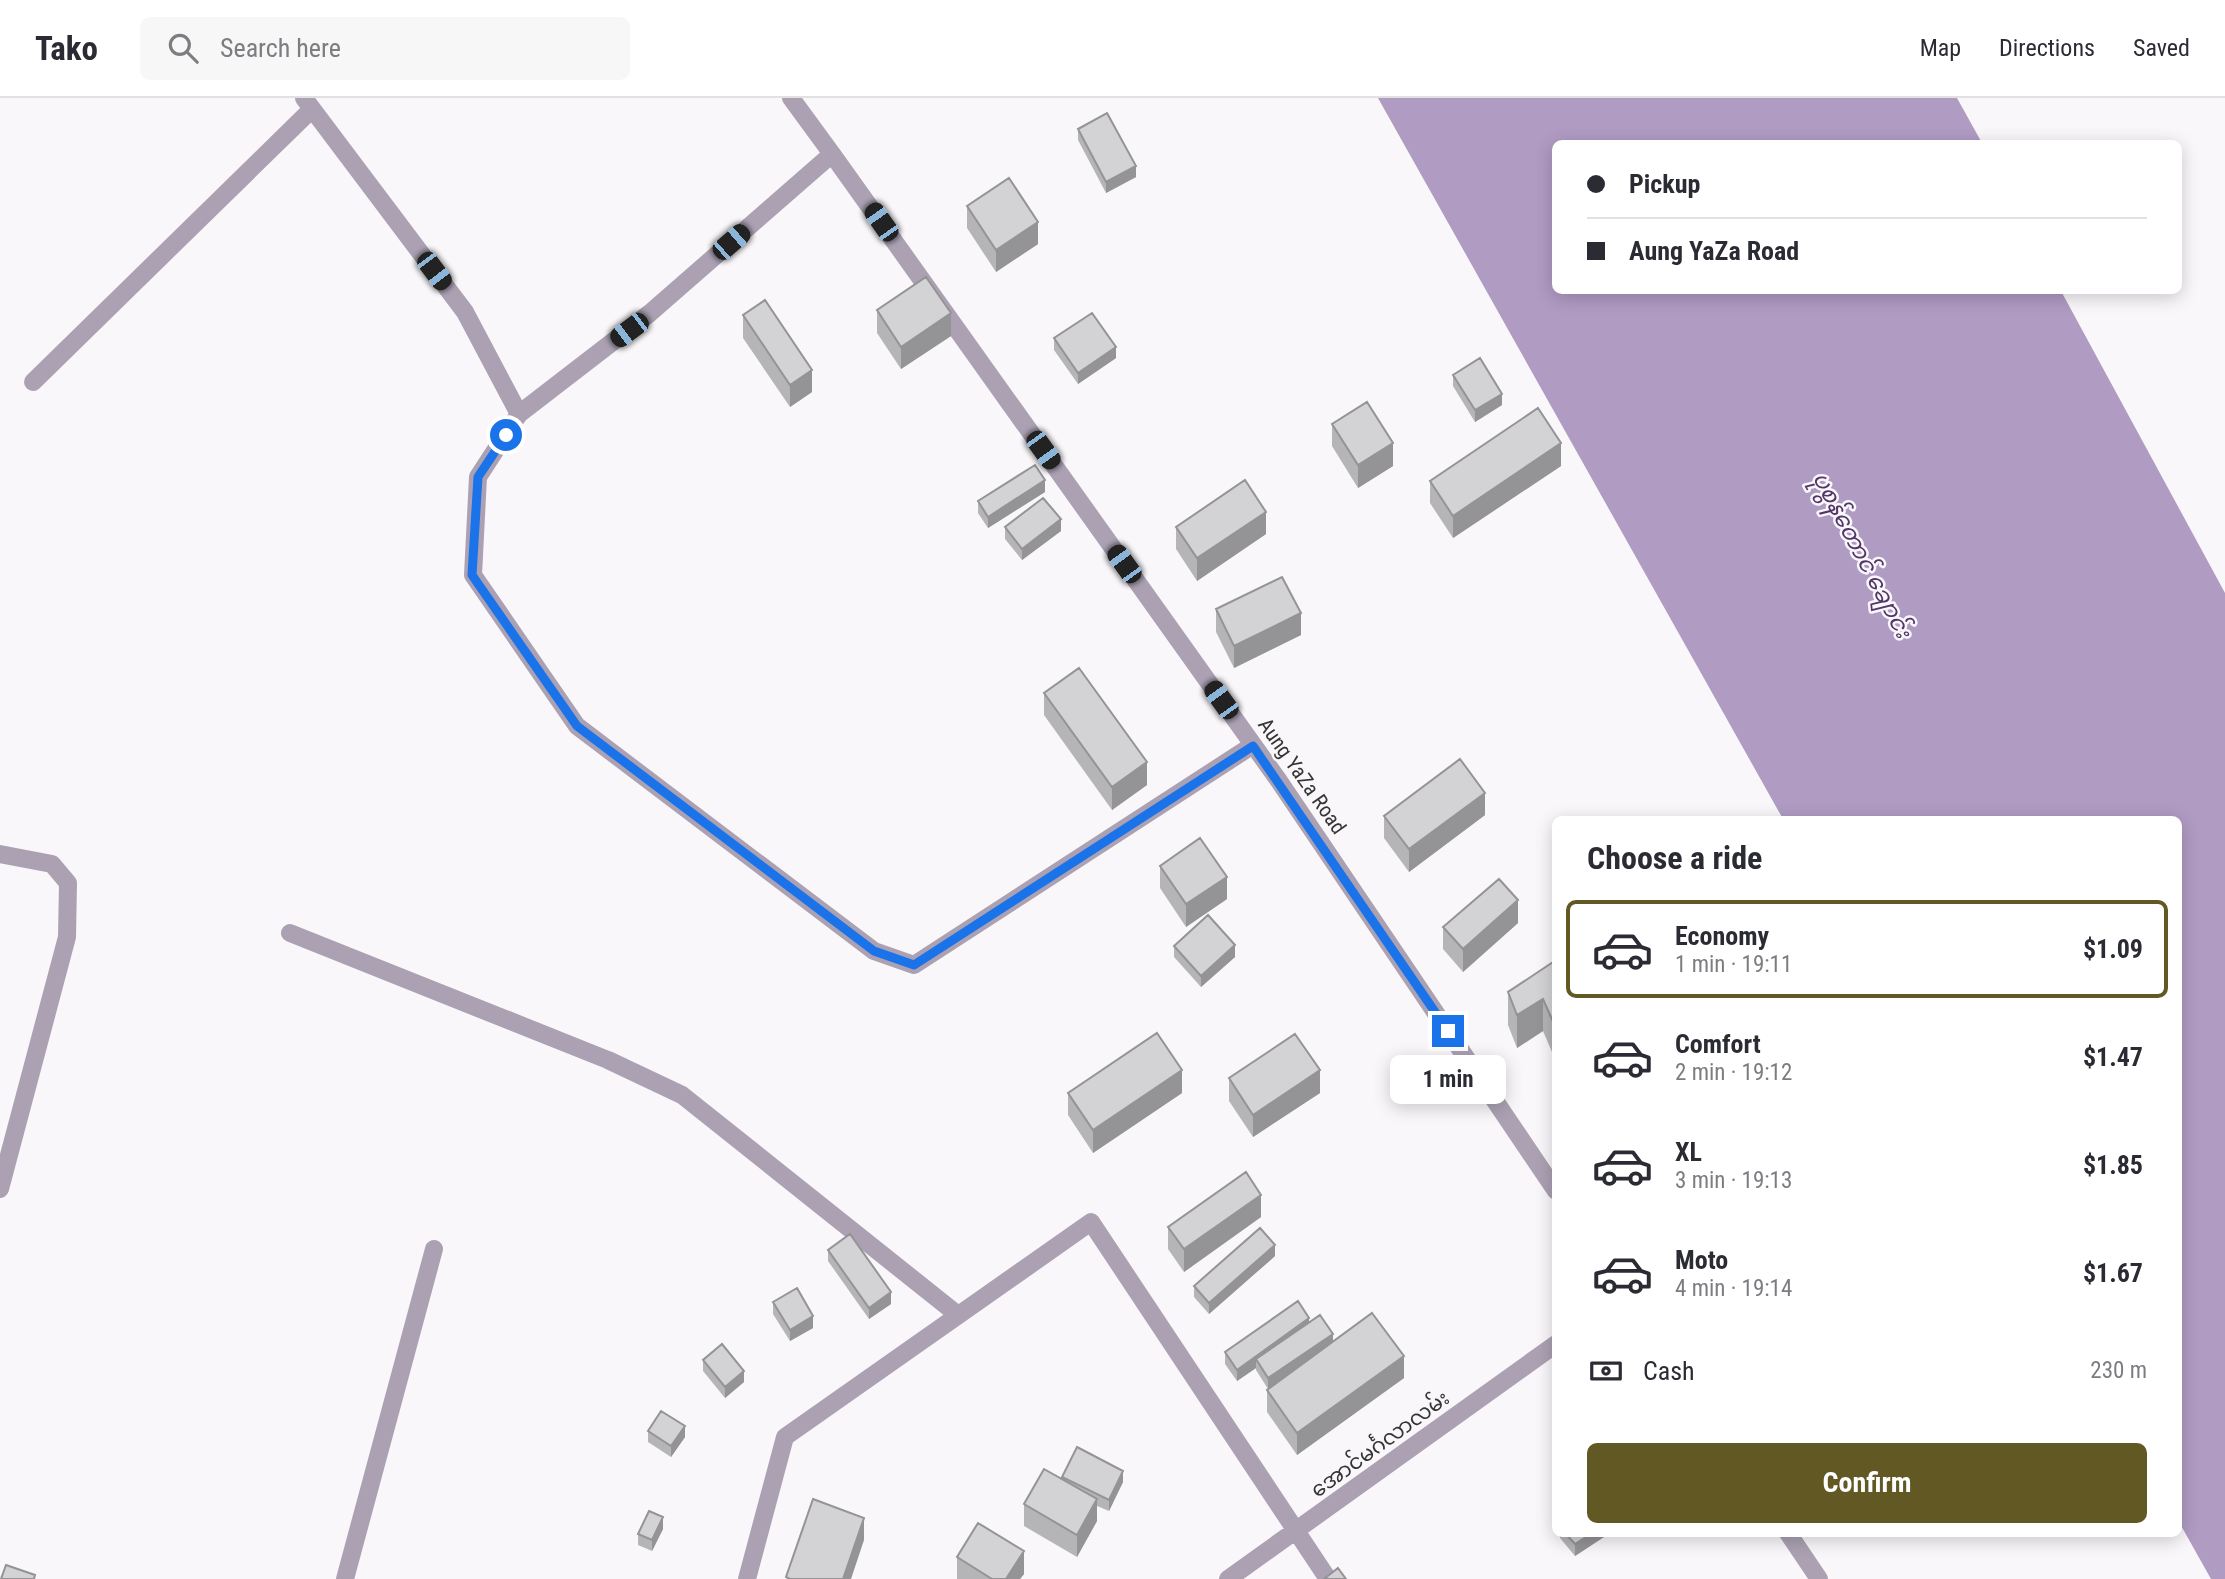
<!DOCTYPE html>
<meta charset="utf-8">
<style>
:root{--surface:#fff;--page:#f7f7f7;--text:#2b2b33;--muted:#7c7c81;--line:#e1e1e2;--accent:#615824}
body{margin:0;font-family:"Roboto Condensed","Noto Sans Myanmar",sans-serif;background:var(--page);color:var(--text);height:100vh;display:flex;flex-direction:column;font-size:26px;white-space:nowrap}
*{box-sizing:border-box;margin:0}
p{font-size:23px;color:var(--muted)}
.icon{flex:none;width:38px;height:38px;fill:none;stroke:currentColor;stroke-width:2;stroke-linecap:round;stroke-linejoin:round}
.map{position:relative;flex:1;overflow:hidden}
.details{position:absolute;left:1552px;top:718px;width:630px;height:721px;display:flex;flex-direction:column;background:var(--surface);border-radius:10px;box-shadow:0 4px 18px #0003}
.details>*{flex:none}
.hud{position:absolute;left:1552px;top:42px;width:630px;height:154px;border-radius:10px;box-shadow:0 4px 18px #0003;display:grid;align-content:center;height:154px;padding:0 35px;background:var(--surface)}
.end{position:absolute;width:32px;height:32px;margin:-16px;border:9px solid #1a73e8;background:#fff;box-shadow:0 0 0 4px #fff}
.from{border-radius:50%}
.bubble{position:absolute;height:49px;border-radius:10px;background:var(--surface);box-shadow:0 4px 18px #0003;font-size:23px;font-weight:700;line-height:49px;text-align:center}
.car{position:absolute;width:21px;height:42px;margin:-21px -10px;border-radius:9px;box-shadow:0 0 5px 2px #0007;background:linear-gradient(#222 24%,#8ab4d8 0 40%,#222 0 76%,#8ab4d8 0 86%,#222 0)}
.hud b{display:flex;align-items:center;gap:24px;height:66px;font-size:26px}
.hud b+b{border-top:2px solid var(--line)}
.hud i{width:18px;height:18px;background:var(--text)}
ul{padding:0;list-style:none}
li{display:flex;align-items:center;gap:21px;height:98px;margin:0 14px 10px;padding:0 21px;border:4px solid transparent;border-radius:10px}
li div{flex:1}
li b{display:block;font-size:26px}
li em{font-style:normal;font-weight:700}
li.selected{border-color:var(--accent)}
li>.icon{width:63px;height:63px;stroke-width:1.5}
h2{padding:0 35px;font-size:32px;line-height:84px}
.pay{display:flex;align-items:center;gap:18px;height:77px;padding:0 35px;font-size:26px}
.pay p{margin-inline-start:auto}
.button{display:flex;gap:14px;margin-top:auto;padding:14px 35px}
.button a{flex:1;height:80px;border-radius:10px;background:var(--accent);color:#fff;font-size:28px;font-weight:700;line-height:80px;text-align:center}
header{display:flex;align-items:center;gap:42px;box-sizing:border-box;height:98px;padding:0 35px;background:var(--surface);border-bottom:2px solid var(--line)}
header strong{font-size:33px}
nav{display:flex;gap:38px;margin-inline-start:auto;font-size:24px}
.search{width:490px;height:63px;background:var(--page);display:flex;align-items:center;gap:18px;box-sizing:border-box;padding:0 24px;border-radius:10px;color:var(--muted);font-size:26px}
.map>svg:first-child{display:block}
.water{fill:#b09bc3}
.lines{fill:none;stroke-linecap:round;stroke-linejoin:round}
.street{stroke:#aba1b3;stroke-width:18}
.wall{fill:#b5b5b7}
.shaded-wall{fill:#949395}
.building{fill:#d3d2d5;stroke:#949395;stroke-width:2}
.route{stroke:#1a73e8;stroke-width:9}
.labels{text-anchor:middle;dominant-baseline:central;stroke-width:5;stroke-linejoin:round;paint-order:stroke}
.street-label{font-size:21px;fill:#363536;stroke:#f9f7fa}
.water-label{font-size:23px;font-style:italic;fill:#533569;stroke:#f9f7fa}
</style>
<header>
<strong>Tako</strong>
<div class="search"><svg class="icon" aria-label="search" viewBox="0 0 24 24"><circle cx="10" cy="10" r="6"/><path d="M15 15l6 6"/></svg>Search here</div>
<nav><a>Map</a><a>Directions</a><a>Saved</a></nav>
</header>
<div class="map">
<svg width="2225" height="1481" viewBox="0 0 2225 1481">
<rect width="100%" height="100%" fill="#f9f7fa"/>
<!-- water -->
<path class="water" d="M 1378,0 L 1957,0 L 1982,45 L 1556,46 L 1556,192 L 2061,193 L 2225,495 L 2225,1481 L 2211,1481 L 2179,1424 L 2179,721 L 1783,721 Z"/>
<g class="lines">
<!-- street -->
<path class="street" d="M 304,0 L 465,214 L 519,316
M 791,0 L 832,56 L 650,215 L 519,316 L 478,379 L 473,477 L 577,628 L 874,853 L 914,867 L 1253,647
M 832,56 L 1279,683 L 1556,1093
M 33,284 L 312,11
M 0,756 L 52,766 L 68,785 L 67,839 L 0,1091
M 290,835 L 608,962 L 682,997 L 958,1217
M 1788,1435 L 1819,1481
M 345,1481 L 434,1151
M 747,1481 L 785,1339 L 1091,1124 L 1328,1481
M 1228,1481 L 1556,1246"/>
</g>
<!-- wall -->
<path class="wall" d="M 1078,31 L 1136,79 L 1106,95 L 1078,42 Z
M 967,108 L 1038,146 L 996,174 L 967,130 Z
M 877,212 L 951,238 L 901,271 L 877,235 Z
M 743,217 L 812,294 L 790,309 L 743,240 Z
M 1054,240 L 1116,260 L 1078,286 L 1054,252 Z
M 1453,277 L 1502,307 L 1475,324 L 1453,288 Z
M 1332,326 L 1393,368 L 1358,390 L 1332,348 Z
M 1561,368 L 1453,440 L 1430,405 L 1430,383 Z
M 1045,394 L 988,430 L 978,415 L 978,403 Z
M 1005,429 L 1061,433 L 1022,462 L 1005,441 Z
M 1176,429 L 1266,436 L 1197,483 L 1176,451 Z
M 1216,511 L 1301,537 L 1234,570 L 1216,534 Z
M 1044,595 L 1147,687 L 1112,712 L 1044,617 Z
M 1485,717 L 1409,774 L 1384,740 L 1384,718 Z
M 1160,768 L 1227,801 L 1186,829 L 1160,790 Z
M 1518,825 L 1463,874 L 1443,851 L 1443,829 Z
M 1174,848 L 1235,859 L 1201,889 L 1174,859 Z
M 1556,862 L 1555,961 L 1543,933 L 1517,950 L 1508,927 L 1508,894 Z
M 1229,980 L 1320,995 L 1253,1039 L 1229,1003 Z
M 1068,995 L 1182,995 L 1093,1055 L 1068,1017 Z
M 1261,1119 L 1184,1174 L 1168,1151 L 1168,1129 Z
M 828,1152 L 891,1206 L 869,1221 L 828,1163 Z
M 1275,1158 L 1209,1216 L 1194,1199 L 1194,1188 Z
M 773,1204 L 813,1230 L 790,1243 L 773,1216 Z
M 1309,1225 L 1333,1243 L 1404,1280 L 1297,1357 L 1267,1314 L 1267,1292 L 1268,1291 L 1256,1272 L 1256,1270 L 1237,1283 L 1225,1266 L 1225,1254 Z
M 703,1262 L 744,1284 L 725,1300 L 703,1273 Z
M 648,1333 L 685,1339 L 671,1359 L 648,1344 Z
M 1062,1379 L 1123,1384 L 1109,1413 L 1097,1408 L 1097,1423 L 1077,1459 L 1024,1428 L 1024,1406 L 1062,1381 Z
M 663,1431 L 652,1453 L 638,1447 L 638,1436 Z
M 1560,1435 L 1610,1435 L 1575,1458 L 1560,1440 Z
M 957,1459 L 1024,1476 L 1020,1481 L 957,1481 Z"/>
<!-- shaded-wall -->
<path class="shaded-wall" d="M 1136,68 L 1136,79 L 1106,95 L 1106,84 Z
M 1038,124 L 1038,146 L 996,174 L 996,152 Z
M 951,215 L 951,238 L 901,271 L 901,249 Z
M 1116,249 L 1116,260 L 1078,286 L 1078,275 Z
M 812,272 L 812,294 L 790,309 L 790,287 Z
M 1502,296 L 1502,307 L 1475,324 L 1475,312 Z
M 1393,345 L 1393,368 L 1358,390 L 1358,367 Z
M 1561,345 L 1561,368 L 1453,440 L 1453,418 Z
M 1045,382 L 1045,394 L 988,430 L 988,419 Z
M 1266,414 L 1266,436 L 1197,483 L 1197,460 Z
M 1061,421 L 1061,433 L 1022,462 L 1022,451 Z
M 1301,515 L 1301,537 L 1234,570 L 1234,548 Z
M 1147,664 L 1147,687 L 1112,712 L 1112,689 Z
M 1485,695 L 1485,717 L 1409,774 L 1409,751 Z
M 1227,779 L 1227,801 L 1186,829 L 1186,806 Z
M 1518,802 L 1518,825 L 1463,874 L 1463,851 Z
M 1235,847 L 1235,859 L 1201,889 L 1201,878 Z
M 1543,901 L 1543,933 L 1517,950 L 1517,917 Z
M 1555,928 L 1556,928 L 1556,960 L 1555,961 Z
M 1182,972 L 1182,995 L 1093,1055 L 1093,1032 Z
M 1320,972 L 1320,995 L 1253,1039 L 1253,1017 Z
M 1261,1097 L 1261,1119 L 1184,1174 L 1184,1151 Z
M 1275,1147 L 1275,1158 L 1209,1216 L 1209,1205 Z
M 891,1194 L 891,1206 L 869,1221 L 869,1210 Z
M 813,1218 L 813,1230 L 790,1243 L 790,1232 Z
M 1309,1220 L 1309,1232 L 1256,1261 L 1256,1270 L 1237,1283 L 1237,1272 Z
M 1333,1236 L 1333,1247 L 1268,1291 L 1268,1280 Z
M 1404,1258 L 1404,1280 L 1297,1357 L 1297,1335 Z
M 744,1273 L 744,1284 L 725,1300 L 725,1289 Z
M 685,1328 L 685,1339 L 671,1359 L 671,1348 Z
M 1123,1373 L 1123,1384 L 1109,1413 L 1109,1402 Z
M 1097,1401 L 1097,1423 L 1077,1459 L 1077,1437 Z
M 663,1419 L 663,1431 L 652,1453 L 652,1442 Z
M 864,1420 L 864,1442 L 851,1481 L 843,1481 Z
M 1592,1435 L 1610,1435 L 1575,1458 L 1575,1446 Z
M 1024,1453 L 1024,1476 L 1020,1481 L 1006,1481 Z"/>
<!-- building -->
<path class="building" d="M 1107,15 L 1136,68 L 1106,84 L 1078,31 Z
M 1009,80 L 1038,124 L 996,152 L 967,108 Z
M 926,179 L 951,215 L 901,249 L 877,212 Z
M 765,202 L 812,272 L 790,287 L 743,217 Z
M 1092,215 L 1116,249 L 1078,275 L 1054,240 Z
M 1480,260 L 1502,296 L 1475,312 L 1453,277 Z
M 1367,304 L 1393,345 L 1358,367 L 1332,326 Z
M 1538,310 L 1561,345 L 1453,418 L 1430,383 Z
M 1035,367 L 1045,382 L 988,419 L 978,403 Z
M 1245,382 L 1266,414 L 1197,460 L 1176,429 Z
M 1043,400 L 1061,421 L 1022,451 L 1005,429 Z
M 1282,479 L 1301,515 L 1234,548 L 1216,511 Z
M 1079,570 L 1147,664 L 1112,689 L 1044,595 Z
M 1460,661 L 1485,695 L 1409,751 L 1384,718 Z
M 1200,740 L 1227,779 L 1186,806 L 1160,768 Z
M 1499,781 L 1518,802 L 1463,851 L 1443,829 Z
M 1208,817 L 1235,847 L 1201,878 L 1174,848 Z
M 1556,862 L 1556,928 L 1555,928 L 1543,901 L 1517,917 L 1508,894 Z
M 1157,935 L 1182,972 L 1093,1032 L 1068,995 Z
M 1295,936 L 1320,972 L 1253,1017 L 1229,980 Z
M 1246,1074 L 1261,1097 L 1184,1151 L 1168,1129 Z
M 1260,1130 L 1275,1147 L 1209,1205 L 1194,1188 Z
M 850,1136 L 891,1194 L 869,1210 L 828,1152 Z
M 797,1190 L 813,1218 L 790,1232 L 773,1204 Z
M 1298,1203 L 1309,1220 L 1237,1272 L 1225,1254 Z
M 1372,1215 L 1404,1258 L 1297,1335 L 1267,1292 Z
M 1320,1217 L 1333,1236 L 1268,1280 L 1256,1261 Z
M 722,1246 L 744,1273 L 725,1289 L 703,1262 Z
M 661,1313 L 685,1328 L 671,1348 L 648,1333 Z
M 1077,1349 L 1123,1373 L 1109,1402 L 1062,1379 Z
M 1044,1371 L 1097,1401 L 1077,1437 L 1024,1406 Z
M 813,1401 L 864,1420 L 843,1481 L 790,1481 L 786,1479 Z
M 649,1413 L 663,1419 L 652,1442 L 638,1436 Z
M 978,1425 L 1024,1453 L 1006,1481 L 992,1481 L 957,1459 Z
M 1565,1435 L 1592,1435 L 1575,1446 Z
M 6,1467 L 35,1477 L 34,1481 L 1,1481 Z
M 1338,1470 L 1346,1481 L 1324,1481 Z"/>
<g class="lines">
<!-- route -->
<path class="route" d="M 506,337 L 478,379 L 472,477 L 577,628 L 874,853 L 914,867 L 1253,648 L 1448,933"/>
</g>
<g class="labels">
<!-- street labels -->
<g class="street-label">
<text transform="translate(1302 678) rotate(55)">Aung YaZa Road</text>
<text transform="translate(1380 1346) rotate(-36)">အောင်မင်္ဂလာလမ်း</text>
</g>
<!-- water labels -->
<g class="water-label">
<text transform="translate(1862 457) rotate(62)">ပုစွန်တောင် ချောင်း</text>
</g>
</g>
</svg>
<i class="end from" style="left:506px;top:337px"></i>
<i class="end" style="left:1448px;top:933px"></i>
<div class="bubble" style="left:1390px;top:957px;width:116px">1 min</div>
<i class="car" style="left:881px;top:124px;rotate:325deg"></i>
<i class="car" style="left:731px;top:144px;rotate:49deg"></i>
<i class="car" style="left:434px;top:173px;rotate:143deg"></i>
<i class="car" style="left:629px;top:232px;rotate:233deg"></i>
<i class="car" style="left:1043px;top:352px;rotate:144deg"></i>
<i class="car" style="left:1124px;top:466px;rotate:324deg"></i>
<i class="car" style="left:1221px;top:602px;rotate:324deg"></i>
<div class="hud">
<b><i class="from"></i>Pickup</b>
<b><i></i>Aung YaZa Road</b>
</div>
<section class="details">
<h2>Choose a ride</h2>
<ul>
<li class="selected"><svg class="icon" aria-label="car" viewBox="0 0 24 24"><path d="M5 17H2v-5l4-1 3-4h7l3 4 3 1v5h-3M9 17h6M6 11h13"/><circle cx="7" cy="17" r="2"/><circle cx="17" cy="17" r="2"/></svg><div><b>Economy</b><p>1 min · 19:11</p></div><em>$1.09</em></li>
<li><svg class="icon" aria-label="car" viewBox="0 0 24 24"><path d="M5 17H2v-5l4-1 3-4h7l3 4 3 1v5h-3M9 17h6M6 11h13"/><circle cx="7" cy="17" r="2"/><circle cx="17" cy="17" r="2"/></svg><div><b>Comfort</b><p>2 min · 19:12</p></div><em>$1.47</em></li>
<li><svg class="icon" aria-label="car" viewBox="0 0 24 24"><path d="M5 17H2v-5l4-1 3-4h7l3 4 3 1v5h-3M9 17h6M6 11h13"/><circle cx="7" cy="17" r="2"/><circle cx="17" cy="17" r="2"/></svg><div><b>XL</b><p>3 min · 19:13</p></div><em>$1.85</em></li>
<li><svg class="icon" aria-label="car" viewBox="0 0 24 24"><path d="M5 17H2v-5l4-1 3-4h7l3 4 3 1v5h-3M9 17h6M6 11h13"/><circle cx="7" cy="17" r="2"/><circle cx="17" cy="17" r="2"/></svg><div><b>Moto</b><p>4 min · 19:14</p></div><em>$1.67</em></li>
</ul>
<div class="pay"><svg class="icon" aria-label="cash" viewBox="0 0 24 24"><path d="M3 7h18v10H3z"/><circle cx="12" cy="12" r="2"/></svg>Cash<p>230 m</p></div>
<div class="button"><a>Confirm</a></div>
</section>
</div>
